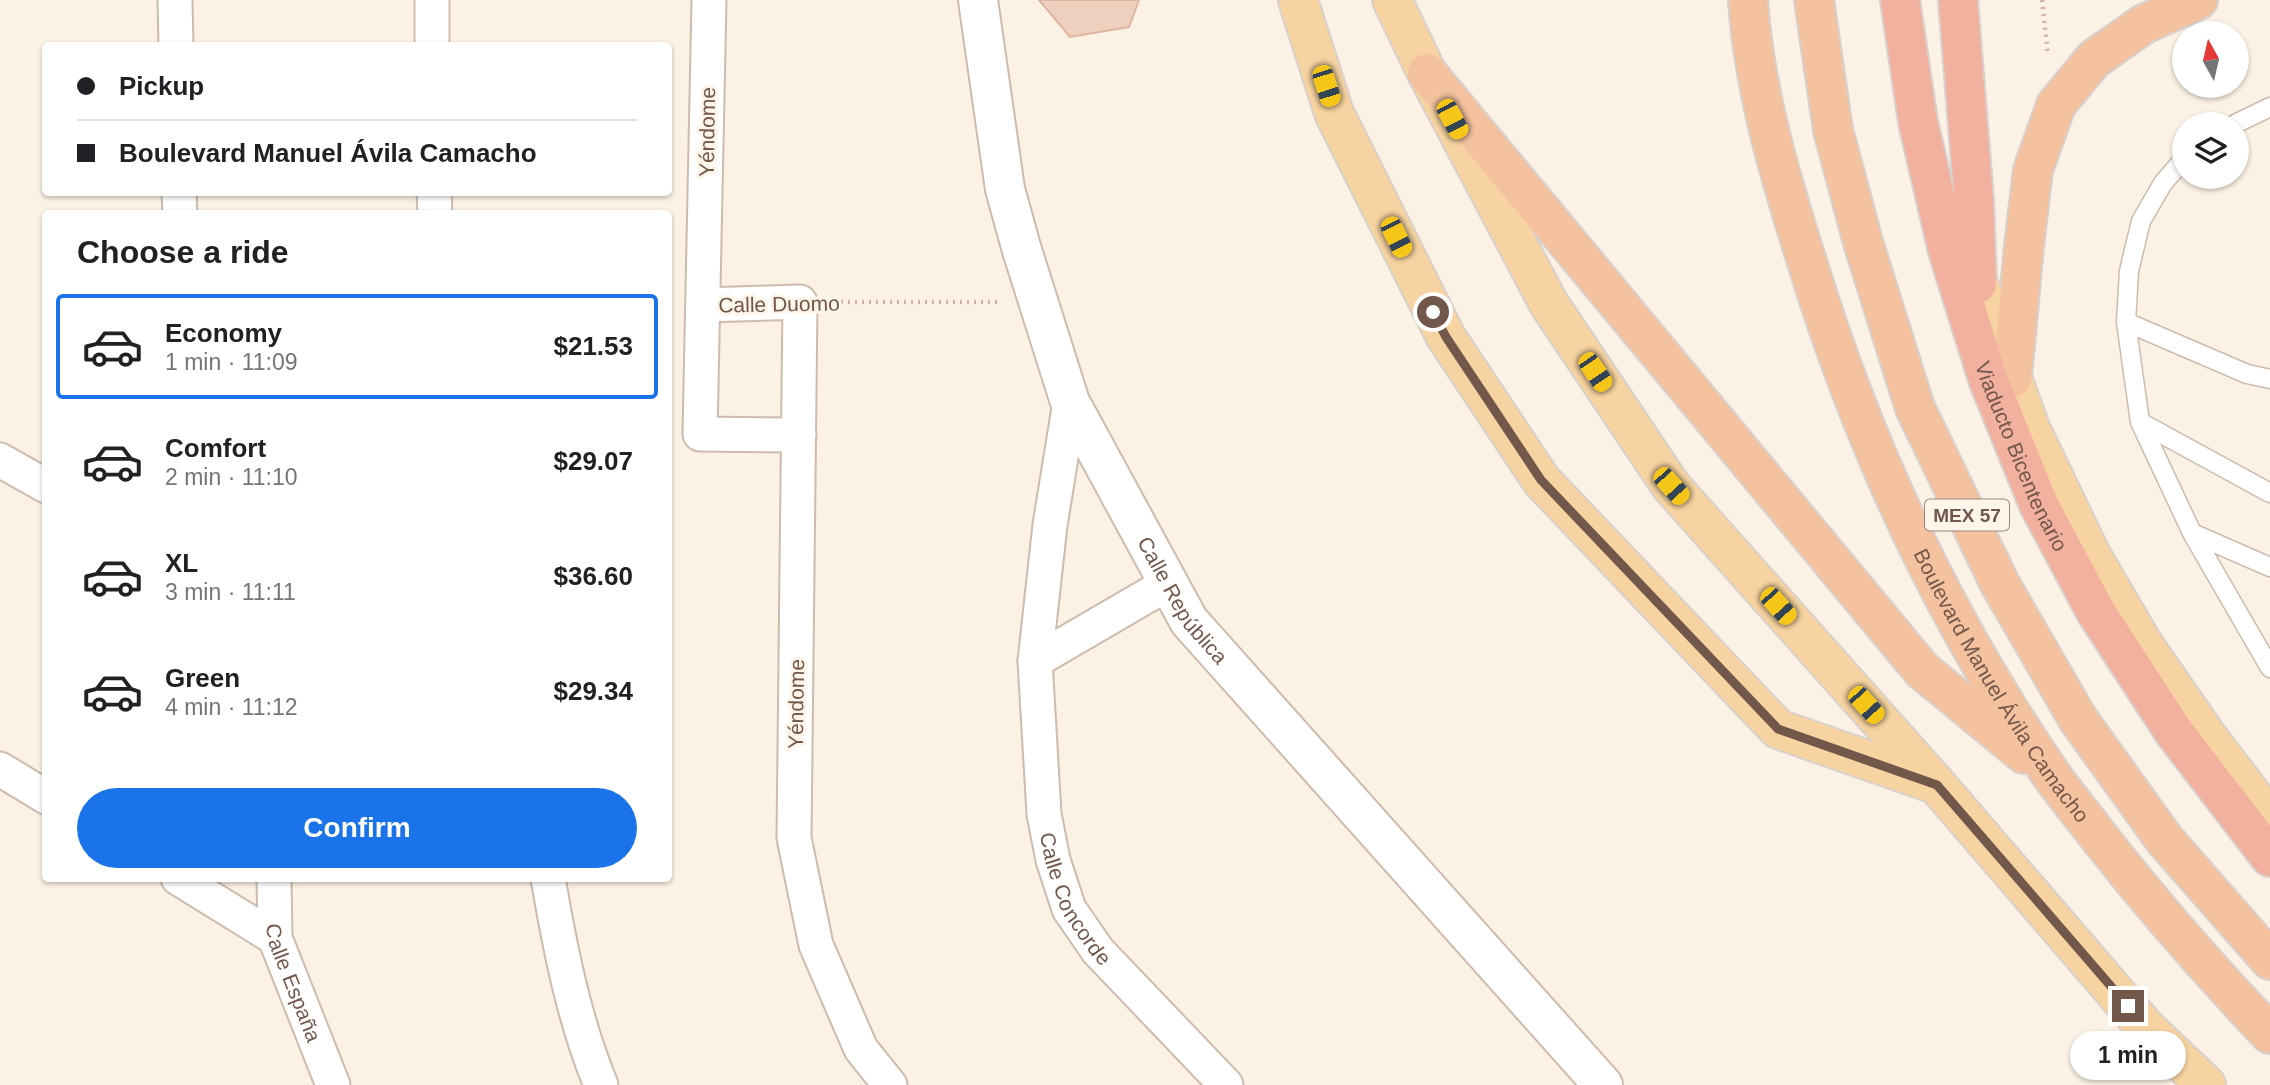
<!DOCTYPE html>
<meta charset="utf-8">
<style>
:root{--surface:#fff;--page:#f6f6f6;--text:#202124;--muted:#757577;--line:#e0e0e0;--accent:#1a73e8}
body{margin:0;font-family:Arial,sans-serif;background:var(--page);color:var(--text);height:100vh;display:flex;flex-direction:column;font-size:26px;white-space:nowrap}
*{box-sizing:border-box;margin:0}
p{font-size:23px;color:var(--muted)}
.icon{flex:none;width:38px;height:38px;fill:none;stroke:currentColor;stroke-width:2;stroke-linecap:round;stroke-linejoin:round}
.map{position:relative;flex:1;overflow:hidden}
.side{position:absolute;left:42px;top:210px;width:630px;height:672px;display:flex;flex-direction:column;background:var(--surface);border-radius:7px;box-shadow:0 2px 5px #0004}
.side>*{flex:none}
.hud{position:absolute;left:42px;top:42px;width:630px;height:154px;border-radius:7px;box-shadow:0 2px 5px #0004;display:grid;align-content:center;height:154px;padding:0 35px;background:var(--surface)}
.needle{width:46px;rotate:352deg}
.tools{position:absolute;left:2172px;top:21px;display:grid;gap:14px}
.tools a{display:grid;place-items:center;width:77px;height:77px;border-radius:50%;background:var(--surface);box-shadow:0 2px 5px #0004;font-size:35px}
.end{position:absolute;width:32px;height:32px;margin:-16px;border:9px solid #72574b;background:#fff;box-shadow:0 0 0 4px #fff}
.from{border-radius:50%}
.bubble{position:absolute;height:49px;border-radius:24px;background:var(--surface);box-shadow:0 2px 5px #0004;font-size:23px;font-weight:700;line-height:49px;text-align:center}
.car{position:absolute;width:21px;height:42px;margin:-21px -10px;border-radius:9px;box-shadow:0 0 5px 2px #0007;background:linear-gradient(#f5c518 24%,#345 0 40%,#f5c518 0 76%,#345 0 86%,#f5c518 0)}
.hud b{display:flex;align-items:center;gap:24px;height:66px;font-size:26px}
.hud b+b{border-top:2px solid var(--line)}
.hud i{width:18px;height:18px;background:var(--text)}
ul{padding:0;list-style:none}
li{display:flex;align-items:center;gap:21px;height:105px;margin:0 14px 10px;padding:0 21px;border:4px solid transparent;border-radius:7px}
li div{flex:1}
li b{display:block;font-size:26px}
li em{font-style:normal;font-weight:700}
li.on{border-color:var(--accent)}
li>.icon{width:63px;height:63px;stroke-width:1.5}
h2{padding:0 35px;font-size:32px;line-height:84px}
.action{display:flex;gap:14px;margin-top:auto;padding:14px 35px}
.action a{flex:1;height:80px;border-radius:42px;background:var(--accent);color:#fff;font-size:28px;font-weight:700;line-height:80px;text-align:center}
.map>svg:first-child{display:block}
.building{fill:#efcfbd;stroke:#e0b59f;stroke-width:2}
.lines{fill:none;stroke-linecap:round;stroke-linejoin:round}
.service-casing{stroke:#cebbae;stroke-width:21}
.minor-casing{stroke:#cebbae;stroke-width:37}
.tertiary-casing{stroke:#cebbae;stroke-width:42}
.primary-casing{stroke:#d8d0cd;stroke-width:42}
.trunk-casing{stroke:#d8d0cd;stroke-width:42}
.motorway-casing{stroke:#d8d0cd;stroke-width:42}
.path{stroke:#d3b2a1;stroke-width:4.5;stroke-dasharray:2 5;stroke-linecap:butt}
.service{stroke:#fff;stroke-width:18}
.minor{stroke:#fff;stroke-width:33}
.tertiary{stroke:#fff;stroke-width:38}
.primary{stroke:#f6d3a0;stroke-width:38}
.trunk{stroke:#f4c29f;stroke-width:38}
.motorway{stroke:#f2b19e;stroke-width:38}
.route{stroke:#72574b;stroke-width:9}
.labels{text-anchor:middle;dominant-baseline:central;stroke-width:6;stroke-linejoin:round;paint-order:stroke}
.shield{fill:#fef5ea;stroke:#9c867b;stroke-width:2}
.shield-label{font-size:19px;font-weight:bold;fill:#72574b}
.street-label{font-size:21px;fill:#72574b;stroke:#fef5ea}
</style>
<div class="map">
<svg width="2270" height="1085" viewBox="0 0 2270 1085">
<rect width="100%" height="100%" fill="#fbf1e4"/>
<!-- building -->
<path class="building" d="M 1039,0 L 1139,0 L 1129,27 L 1070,37 Z"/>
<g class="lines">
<defs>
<path id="service" d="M 2235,124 L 2270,107
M 2184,159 L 2163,183 L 2141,221 L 2129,271 L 2126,322 L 2140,422 L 2192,533 L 2270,668
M 2126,322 L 2247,374 L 2270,379
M 2140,422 L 2270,493
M 2192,533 L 2270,567"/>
<g id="minor">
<path d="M 175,0 L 176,46"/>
<path d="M 432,0 L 432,46"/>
<path d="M 709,0 L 700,434 L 799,435"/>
<path d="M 179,192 L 180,214"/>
<path d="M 434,192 L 435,214"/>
<path d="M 704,305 L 800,302 L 794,838 L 816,945 L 861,1049 L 890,1085"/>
<path id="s1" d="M 1070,402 L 1050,525 L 1035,661 L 1044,814 L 1053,860 L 1069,909 L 1098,951 L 1226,1085"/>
<path d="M 0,460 L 46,486"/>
<path d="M 1035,661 L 1169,583"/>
<path d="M 0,769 L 46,797"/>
<path d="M 178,878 L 275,938"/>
<path id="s2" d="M 274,878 L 275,938 L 333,1085"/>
<path d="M 548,878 C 560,948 574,1020 601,1085"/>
</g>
<g id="tertiary">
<path id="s3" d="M 978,0 L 1005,189 L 1021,247 L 1070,402 L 1189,621 L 1603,1085"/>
</g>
<path id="primary" d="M 1298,0 L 1334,113 L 1446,337 L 1541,480 L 1778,729 L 1935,784
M 1392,0 L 1427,73 L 1549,304 L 1671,486 L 1937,785 L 2145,1027 L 2206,1085
M 1970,261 L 2030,428 L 2091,555 L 2143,644 L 2206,735 L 2270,819"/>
<g id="trunk">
<path id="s4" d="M 1748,0 C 1754,90 1781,180 1808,265 C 1864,447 1944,619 2052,776 C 2067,797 2084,817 2099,837 C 2153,906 2210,971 2270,1034"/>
<path d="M 1814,0 L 1833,130 L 1863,242 L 1915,408 L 2000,584 L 2078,719 L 2164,839 L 2270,960"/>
<path d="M 1427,73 L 1922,670 L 2024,754"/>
<path d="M 2012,378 L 2024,246 L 2033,170 L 2056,105 L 2094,59 L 2144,24 L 2198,0"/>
</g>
<g id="motorway">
<path id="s5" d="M 1900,0 L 1918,122 L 1948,251 L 1988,379 L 2039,505 L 2096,612 L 2174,732 L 2270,857"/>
<path d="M 1958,0 L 1974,201 L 1977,284"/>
</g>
</defs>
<!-- service casing -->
<use href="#service" class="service-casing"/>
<!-- minor casing -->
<use href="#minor" class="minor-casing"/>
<!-- tertiary casing -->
<use href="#tertiary" class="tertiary-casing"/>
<!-- primary casing -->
<use href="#primary" class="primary-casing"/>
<!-- trunk casing -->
<use href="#trunk" class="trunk-casing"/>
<!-- motorway casing -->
<use href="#motorway" class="motorway-casing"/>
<!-- path -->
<path class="path" d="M 2042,0 L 2048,55
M 834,302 L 997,302"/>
<!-- service -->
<use href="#service" class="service"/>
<!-- minor -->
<use href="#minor" class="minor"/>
<!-- tertiary -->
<use href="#tertiary" class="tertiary"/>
<!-- primary -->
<use href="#primary" class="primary"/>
<!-- trunk -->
<use href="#trunk" class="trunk"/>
<!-- motorway -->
<use href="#motorway" class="motorway"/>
</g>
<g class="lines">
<!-- route -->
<path class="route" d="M 1433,312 L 1446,337 L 1541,480 L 1778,729 L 1937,785 L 2128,1006"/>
</g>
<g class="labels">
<!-- shield labels -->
<rect class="shield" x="1925" y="499.5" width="84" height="31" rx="5"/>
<g class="shield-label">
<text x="1967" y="515">MEX 57</text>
</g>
<!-- street labels -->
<g class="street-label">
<text transform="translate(707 132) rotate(-89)">Yéndome</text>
<text transform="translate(779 304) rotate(-1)">Calle Duomo</text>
<text stroke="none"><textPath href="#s5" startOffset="474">Viaducto Bicentenario</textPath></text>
<text stroke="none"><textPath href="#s3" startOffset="642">Calle República</textPath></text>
<text stroke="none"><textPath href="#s4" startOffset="737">Boulevard Manuel Ávila Camacho</textPath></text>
<text transform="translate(796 704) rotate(-89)">Yéndome</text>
<text stroke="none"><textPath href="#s1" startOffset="506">Calle Concorde</textPath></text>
<text stroke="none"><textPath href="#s2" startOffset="108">Calle España</textPath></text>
</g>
</g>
</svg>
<div class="tools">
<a><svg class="needle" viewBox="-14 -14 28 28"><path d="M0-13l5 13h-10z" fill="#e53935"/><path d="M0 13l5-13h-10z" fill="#757577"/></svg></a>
<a><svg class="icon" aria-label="layers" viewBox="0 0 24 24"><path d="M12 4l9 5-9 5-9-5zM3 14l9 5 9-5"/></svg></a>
</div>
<i class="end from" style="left:1433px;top:312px"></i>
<i class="end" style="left:2128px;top:1006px"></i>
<div class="bubble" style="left:2070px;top:1031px;width:116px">1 min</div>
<i class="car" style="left:1326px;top:86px;rotate:162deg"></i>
<i class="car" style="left:1452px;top:119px;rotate:152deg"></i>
<i class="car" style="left:1396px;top:237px;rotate:154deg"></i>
<i class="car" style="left:1595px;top:372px;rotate:146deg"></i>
<i class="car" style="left:1671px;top:486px;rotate:138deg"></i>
<i class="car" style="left:1778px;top:606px;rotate:138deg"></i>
<i class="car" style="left:1866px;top:705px;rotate:138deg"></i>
<div class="hud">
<b><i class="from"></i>Pickup</b>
<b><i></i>Boulevard Manuel Ávila Camacho</b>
</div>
<section class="side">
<h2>Choose a ride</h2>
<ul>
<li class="on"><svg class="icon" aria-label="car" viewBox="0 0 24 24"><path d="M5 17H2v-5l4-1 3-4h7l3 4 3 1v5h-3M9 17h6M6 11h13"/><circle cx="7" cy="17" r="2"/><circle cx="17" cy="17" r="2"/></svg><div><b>Economy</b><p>1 min · 11:09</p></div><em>$21.53</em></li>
<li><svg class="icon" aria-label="car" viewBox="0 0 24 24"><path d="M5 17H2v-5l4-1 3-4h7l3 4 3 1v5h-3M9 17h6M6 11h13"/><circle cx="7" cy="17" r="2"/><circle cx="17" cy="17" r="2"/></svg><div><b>Comfort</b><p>2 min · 11:10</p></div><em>$29.07</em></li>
<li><svg class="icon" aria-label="car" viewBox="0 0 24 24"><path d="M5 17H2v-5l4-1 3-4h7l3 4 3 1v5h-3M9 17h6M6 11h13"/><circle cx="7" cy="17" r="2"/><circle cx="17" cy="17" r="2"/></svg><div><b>XL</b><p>3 min · 11:11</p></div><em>$36.60</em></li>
<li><svg class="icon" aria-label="car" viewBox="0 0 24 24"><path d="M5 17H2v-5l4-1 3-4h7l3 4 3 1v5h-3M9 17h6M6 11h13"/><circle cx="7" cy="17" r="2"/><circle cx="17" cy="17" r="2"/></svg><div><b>Green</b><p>4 min · 11:12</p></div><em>$29.34</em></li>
</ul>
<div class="action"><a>Confirm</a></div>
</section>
</div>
